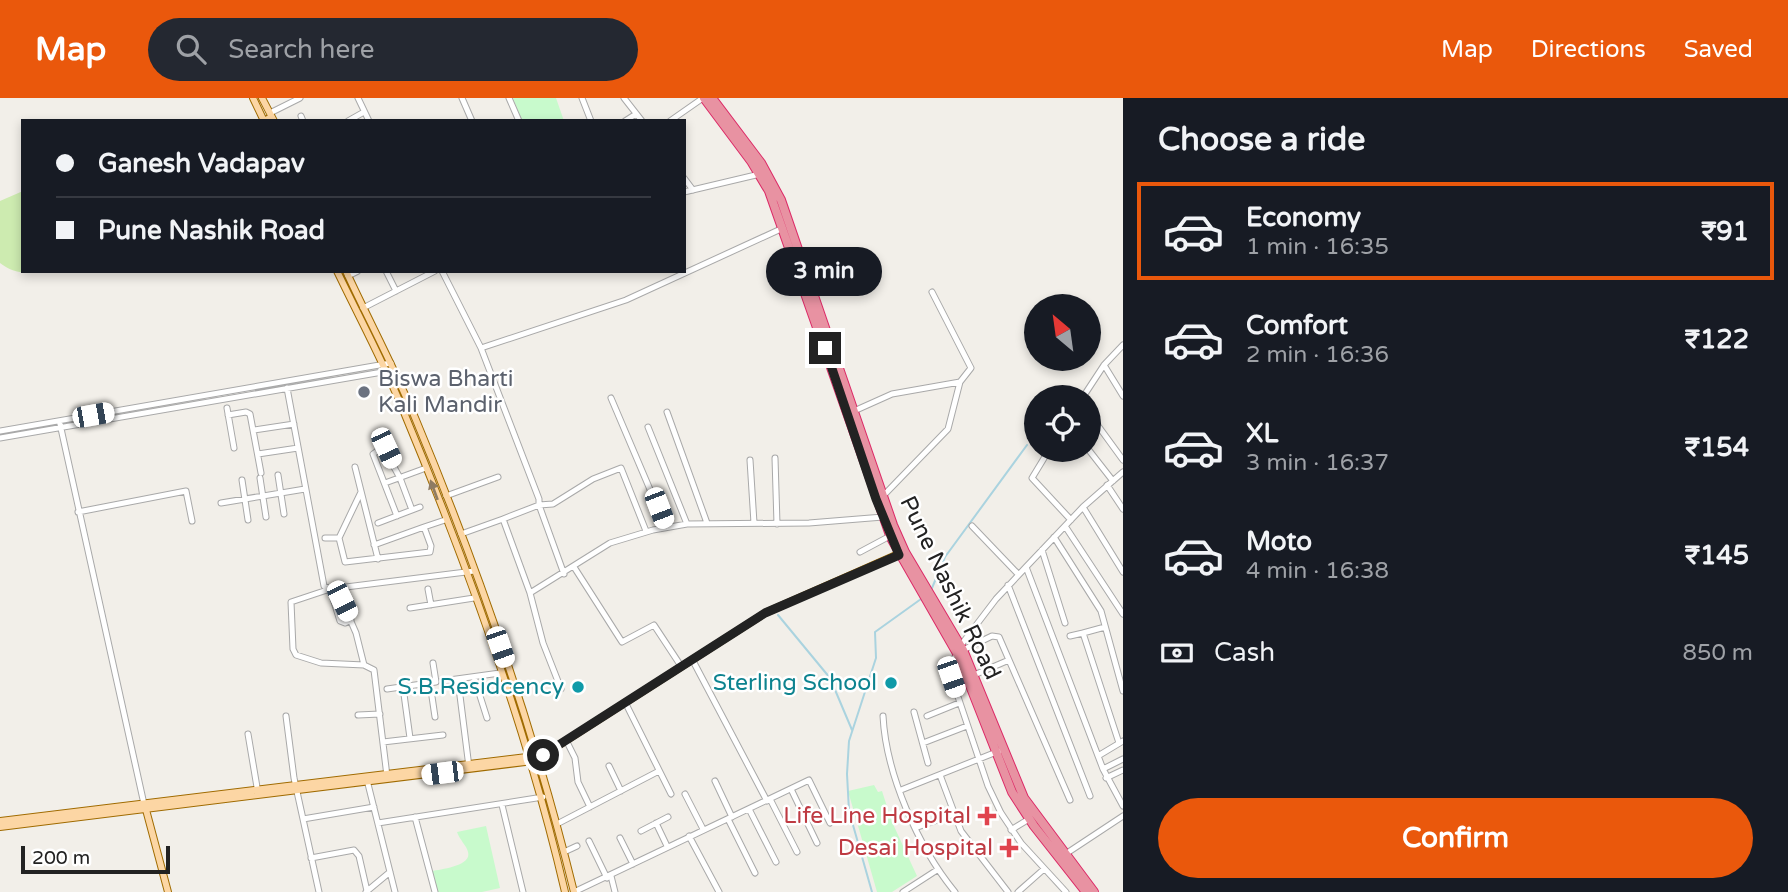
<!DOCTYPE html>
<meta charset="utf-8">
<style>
:root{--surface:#171b24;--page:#242831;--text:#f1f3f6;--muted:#9ea1a6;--line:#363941;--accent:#ea580c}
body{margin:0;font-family:"Varela Round",sans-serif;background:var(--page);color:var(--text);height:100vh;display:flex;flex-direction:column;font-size:26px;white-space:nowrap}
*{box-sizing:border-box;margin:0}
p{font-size:23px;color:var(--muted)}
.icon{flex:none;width:38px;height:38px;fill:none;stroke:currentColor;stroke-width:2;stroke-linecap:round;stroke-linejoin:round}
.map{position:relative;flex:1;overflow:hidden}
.panel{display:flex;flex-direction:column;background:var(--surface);width:665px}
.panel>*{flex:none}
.guide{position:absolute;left:21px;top:21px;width:665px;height:154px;border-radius:0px;box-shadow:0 4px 10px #0003;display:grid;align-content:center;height:154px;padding:0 35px;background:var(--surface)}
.needle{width:46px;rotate:331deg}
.fabs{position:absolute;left:1024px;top:196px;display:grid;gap:14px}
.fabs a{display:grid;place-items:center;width:77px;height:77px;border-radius:50%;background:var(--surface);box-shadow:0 4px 10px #0003;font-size:35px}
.scale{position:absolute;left:21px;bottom:18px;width:149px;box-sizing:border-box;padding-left:7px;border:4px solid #222;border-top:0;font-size:19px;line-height:24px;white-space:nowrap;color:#222;-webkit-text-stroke:5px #fff;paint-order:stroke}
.end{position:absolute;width:32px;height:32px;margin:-16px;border:9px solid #222;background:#fff;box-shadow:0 0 0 4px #fff}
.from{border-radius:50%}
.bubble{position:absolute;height:49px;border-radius:24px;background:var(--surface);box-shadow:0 4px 10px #0003;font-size:23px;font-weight:800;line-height:49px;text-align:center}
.car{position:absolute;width:21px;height:42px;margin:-21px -10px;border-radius:9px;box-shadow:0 0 5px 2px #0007;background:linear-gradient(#fff 24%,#345 0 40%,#fff 0 76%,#345 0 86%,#fff 0)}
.guide b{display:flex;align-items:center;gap:24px;height:66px;font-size:26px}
.guide b+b{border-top:2px solid var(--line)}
.guide i{width:18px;height:18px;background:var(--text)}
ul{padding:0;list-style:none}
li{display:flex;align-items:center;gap:21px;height:98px;margin:0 14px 10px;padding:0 21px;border:4px solid transparent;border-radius:0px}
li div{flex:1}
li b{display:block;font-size:26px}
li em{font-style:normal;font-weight:800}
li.on{border-color:var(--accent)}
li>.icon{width:63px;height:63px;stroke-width:1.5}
h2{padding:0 35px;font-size:32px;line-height:84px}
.pay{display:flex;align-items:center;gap:18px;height:77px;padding:0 35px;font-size:26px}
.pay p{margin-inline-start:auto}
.button{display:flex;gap:14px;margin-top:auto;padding:14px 35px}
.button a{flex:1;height:80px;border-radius:42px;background:var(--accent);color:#fff;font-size:28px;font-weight:800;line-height:80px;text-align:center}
header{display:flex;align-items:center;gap:42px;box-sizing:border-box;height:98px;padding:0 35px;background:var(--accent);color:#fff}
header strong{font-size:33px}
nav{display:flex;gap:38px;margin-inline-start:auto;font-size:24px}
.search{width:490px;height:63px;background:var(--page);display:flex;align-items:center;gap:18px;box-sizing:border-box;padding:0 24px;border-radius:38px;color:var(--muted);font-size:26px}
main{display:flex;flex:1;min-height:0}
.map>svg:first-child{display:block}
.grass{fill:#cdebb0}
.park{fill:#c8facc}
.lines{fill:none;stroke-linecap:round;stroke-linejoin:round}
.stream{stroke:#aad3df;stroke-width:2}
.minor-casing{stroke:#a9a9a9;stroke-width:7}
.major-casing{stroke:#a06b00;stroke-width:8}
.highway-casing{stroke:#dc2a67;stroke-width:10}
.minor{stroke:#fff;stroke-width:5}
.major{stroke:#fcd6a4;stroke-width:6}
.highway{stroke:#e892a2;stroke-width:8}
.oneway{fill:#8f7c63}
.route{stroke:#222;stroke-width:9}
.worship-dot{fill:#6b7280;stroke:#fff;stroke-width:2.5}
.culture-dot{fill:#0f9aa8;stroke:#fff;stroke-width:2.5}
.health-dot{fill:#e0444e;stroke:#fff;stroke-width:2.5}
.labels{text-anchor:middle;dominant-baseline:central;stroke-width:5;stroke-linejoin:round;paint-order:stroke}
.worship-label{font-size:23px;fill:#5b616d;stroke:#fff;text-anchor:start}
.street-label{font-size:23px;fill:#222;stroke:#fff}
.culture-label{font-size:23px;fill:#0d838f;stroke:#fff;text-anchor:end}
.health-label{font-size:23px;fill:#be3a42;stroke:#fff;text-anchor:end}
</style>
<header>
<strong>Map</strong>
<div class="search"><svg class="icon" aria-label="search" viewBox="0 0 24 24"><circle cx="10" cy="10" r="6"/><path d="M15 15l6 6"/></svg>Search here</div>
<nav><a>Map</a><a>Directions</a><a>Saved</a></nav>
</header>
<main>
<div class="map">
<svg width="1123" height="794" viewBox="0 0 1123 794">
<rect width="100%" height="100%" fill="#f2efe9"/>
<!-- grass -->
<path class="grass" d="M 23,93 L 23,173 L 38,173 C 24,177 12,174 0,165 L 0,103 Z"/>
<!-- park -->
<path class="park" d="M 513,0 L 556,0 L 564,23 L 522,23 Z
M 874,687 L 878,694 L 882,693 L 892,724 L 917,778 L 892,794 L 877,794 L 848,693 Z
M 486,728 L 500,790 L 482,794 L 437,794 L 432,773 C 441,771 472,768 468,754 C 467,748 459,741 457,734 Z"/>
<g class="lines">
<!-- stream -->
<path class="stream" d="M 932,490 L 945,459 L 1027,347
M 778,517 L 830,580 L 852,632
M 872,794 L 849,713 L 847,676 L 849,643 L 876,560 L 875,534 L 921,501"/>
<defs>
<path id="minor" d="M 358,0 L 369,23
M 462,0 L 472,23
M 509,0 L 519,23
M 582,0 L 591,23
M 624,0 L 642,23
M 270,15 L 300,0
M 301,18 L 303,23
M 348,23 L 364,14
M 625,23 L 636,16
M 670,23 L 703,0
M 684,80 L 693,92
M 684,94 L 760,76
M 386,173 L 396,193
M 442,173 L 481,250 L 539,401 L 539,407 L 503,421
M 348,178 L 358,173
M 363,210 L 435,173
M 481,250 L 626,202 L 783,130
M 1104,267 L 1123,298
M 287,290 L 324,488 L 330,491 L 474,473
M 1083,299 L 1104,267 L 1123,247
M 611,300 L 666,429
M 227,310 L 234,350
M 854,313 L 892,296 L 960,284
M 667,314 L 707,425
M 1088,314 L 1123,362
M 228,317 L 246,314 L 250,316 L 261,375
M 60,326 L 144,706
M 648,329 L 687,426
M 254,332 L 294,326
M 0,333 L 391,265
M 0,340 L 394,272
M 1088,351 L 1113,383
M 1049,352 L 1032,380 L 1071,422
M 258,356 L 298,350
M 775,360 L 777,426
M 750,362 L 754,425
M 355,369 L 378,461
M 1123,374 L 1083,409 L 1026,469 L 1103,671 L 1123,708
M 278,377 L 284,416
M 260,380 L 266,419
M 242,382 L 248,422
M 385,385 L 426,370
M 1107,387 L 1123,411
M 361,394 L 339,440 L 345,464 L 430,454 L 431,448 L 424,429 L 445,422
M 446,398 L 498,379
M 883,398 L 948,331 L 960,284 L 971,270 L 932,194
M 221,405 L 305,391
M 1083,409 L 1123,474
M 78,414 L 186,393 L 192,423
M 397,418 L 373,356 L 383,349 L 400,380 L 412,412
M 378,425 L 420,409
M 972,428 L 1018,476
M 1065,428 L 1123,516
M 461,436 L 503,421 L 530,495 L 543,545 L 561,591
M 1054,439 L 1101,513 L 1123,593
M 325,440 L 339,440
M 374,447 L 424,429
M 1042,452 L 1065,525
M 860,454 L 890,438
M 574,469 L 622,544 L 654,527 L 681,568
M 564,476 L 539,407 L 553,406 L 593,381 L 621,370 L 646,433
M 1008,487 L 1090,698
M 428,491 L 431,507
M 530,495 L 610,445 L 653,432 L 687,426 L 809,425 L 883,419
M 342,503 L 356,535 L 364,567 L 374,572 L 387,678
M 410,510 L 474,500
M 351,522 L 345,525 L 340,523 L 330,491 L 291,504 L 293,551 L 296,557 L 321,565 L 364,567
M 1105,529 L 1083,535 L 1119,645
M 1070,538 L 1083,535
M 961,547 L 996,501 L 1026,469
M 963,552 L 992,538 L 999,539 L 1070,702
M 958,557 L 952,562 L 949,572 L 988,688 L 1001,715 L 1021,745 L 1066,794
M 692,561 L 767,703
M 974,577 L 1009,562
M 474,579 L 487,620
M 458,582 L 469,669
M 442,583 L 500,575
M 430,585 L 435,619
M 403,589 L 410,640
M 387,591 L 436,584 L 433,565
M 625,604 L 671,696
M 914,614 L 928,665
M 358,617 L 380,616
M 286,618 L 294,680 L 319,794
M 883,618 C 886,676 918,749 955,794
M 927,618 L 959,605
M 248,636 L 258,695
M 566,642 L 575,660 L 578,684 L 590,709
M 383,644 L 443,637
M 923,645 L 967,628
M 1098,658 L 1123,643
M 609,668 L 621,693
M 1103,671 L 1123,661
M 940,677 L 961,733 L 1008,794
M 1106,680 L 1123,672
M 367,682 L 395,794
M 715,683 L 732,719
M 791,691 L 817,745
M 901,692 L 999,653
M 685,696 L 703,731
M 770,701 L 797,754
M 502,707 L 523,794
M 749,711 L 776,764
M 415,719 L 435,794
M 303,721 L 374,709
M 728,721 L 755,775
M 378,725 L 543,699
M 656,725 L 667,748
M 557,726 L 659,673
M 915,730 L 954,716
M 1011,732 L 1029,721
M 641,733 L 668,719
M 689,738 L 719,794
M 620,740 L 633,766
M 589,743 L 607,780
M 564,754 L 577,748
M 1064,757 L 1123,718
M 311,760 L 354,752 L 359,758 L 367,793
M 611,778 L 615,794
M 366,794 L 390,774
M 574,794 L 809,682 L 830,725
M 903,794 L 937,772
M 1018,794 L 1044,771"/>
<path id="major" d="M 253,0 L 264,23 L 271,19
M 262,0 L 274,23
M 337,173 C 359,219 384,265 403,312 C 468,468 527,630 565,794
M 346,173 C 369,223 395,271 416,322 C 479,473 535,635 574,794
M 542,658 L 765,515 L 903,454
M 145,708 L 168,794
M 0,723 L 543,657
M 0,729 L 533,663"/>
<path id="highway" d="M 704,0 L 751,63 L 769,93 L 891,440 L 958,557 L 1012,694 L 1034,728 L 1086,794
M 712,0 L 761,65 L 781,102 L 893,427 L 905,454 L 963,552 L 1024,700 L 1094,794"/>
</defs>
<!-- minor casing -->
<use href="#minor" class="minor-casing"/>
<!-- major casing -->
<use href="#major" class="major-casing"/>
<!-- highway casing -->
<use href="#highway" class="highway-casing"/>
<!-- minor -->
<use href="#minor" class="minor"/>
<!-- major -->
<use href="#major" class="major"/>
<!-- highway -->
<use href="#highway" class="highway"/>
</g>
<!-- one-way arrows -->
<defs><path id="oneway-solid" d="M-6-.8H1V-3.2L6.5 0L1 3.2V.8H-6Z" transform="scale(1.75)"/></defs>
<use class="oneway" href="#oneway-solid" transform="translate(434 392) rotate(-110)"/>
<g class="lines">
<!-- route -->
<path class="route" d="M 543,657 L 765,515 L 899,457 L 876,401 L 825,250"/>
</g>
<!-- markers -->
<circle class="worship-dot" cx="364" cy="294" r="7"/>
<g class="culture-dot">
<circle cx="891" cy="585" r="7"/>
<circle cx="578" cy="589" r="7"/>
</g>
<g class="health-dot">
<path d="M983.5 707.5h7v7h7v7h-7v7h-7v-7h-7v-7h7z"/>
<path d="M1005.5 739.5h7v7h7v7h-7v7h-7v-7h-7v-7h7z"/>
</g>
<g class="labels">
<!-- worship labels -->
<g class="worship-label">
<text x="378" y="281">Biswa Bharti<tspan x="378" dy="26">Kali Mandir</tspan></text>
</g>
<!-- street labels -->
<g class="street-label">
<text transform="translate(950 490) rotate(64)">Pune Nashik Road</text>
</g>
<!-- culture labels -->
<g class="culture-label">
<text x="877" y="585">Sterling School</text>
<text x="564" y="589">S.B.Residcency</text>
</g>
<!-- health labels -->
<g class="health-label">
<text x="971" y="718">Life Line Hospital</text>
<text x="993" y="750">Desai Hospital</text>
</g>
</g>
</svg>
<div class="fabs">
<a><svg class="needle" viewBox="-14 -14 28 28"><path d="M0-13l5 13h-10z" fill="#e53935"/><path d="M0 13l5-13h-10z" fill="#9ea1a6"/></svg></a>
<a><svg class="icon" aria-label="locate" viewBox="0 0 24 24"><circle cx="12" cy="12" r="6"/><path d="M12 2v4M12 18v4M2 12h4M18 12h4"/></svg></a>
</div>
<div class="scale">200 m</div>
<i class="end from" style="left:543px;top:657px"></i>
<i class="end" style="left:825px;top:250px"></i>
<div class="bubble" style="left:766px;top:149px;width:116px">3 min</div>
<i class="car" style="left:93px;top:317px;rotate:80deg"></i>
<i class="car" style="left:386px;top:350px;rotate:155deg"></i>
<i class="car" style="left:659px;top:410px;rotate:159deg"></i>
<i class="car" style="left:342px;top:503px;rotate:154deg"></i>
<i class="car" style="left:500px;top:549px;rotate:161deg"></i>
<i class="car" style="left:951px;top:579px;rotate:161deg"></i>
<i class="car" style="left:442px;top:675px;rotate:263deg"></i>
<div class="guide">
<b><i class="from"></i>Ganesh Vadapav</b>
<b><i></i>Pune Nashik Road</b>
</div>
</div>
<section class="panel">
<h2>Choose a ride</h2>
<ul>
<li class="on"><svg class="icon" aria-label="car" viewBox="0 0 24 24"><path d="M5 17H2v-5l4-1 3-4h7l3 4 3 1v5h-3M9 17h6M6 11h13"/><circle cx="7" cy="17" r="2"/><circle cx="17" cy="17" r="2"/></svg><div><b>Economy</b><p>1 min · 16:35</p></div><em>₹91</em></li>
<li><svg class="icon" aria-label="car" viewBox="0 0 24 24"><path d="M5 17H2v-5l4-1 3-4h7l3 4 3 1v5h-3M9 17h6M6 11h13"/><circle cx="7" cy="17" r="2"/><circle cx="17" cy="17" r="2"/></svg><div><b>Comfort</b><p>2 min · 16:36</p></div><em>₹122</em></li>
<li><svg class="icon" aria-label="car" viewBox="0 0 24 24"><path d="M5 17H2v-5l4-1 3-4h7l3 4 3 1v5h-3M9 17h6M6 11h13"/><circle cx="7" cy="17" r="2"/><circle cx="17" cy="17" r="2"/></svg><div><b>XL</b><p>3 min · 16:37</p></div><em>₹154</em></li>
<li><svg class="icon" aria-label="car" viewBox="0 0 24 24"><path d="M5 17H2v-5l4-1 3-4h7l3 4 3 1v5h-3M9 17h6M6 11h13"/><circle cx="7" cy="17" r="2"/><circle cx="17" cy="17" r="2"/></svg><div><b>Moto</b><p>4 min · 16:38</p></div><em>₹145</em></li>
</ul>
<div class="pay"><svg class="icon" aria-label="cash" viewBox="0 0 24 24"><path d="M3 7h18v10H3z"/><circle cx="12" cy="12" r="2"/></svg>Cash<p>850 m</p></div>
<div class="button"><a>Confirm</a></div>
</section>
</main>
